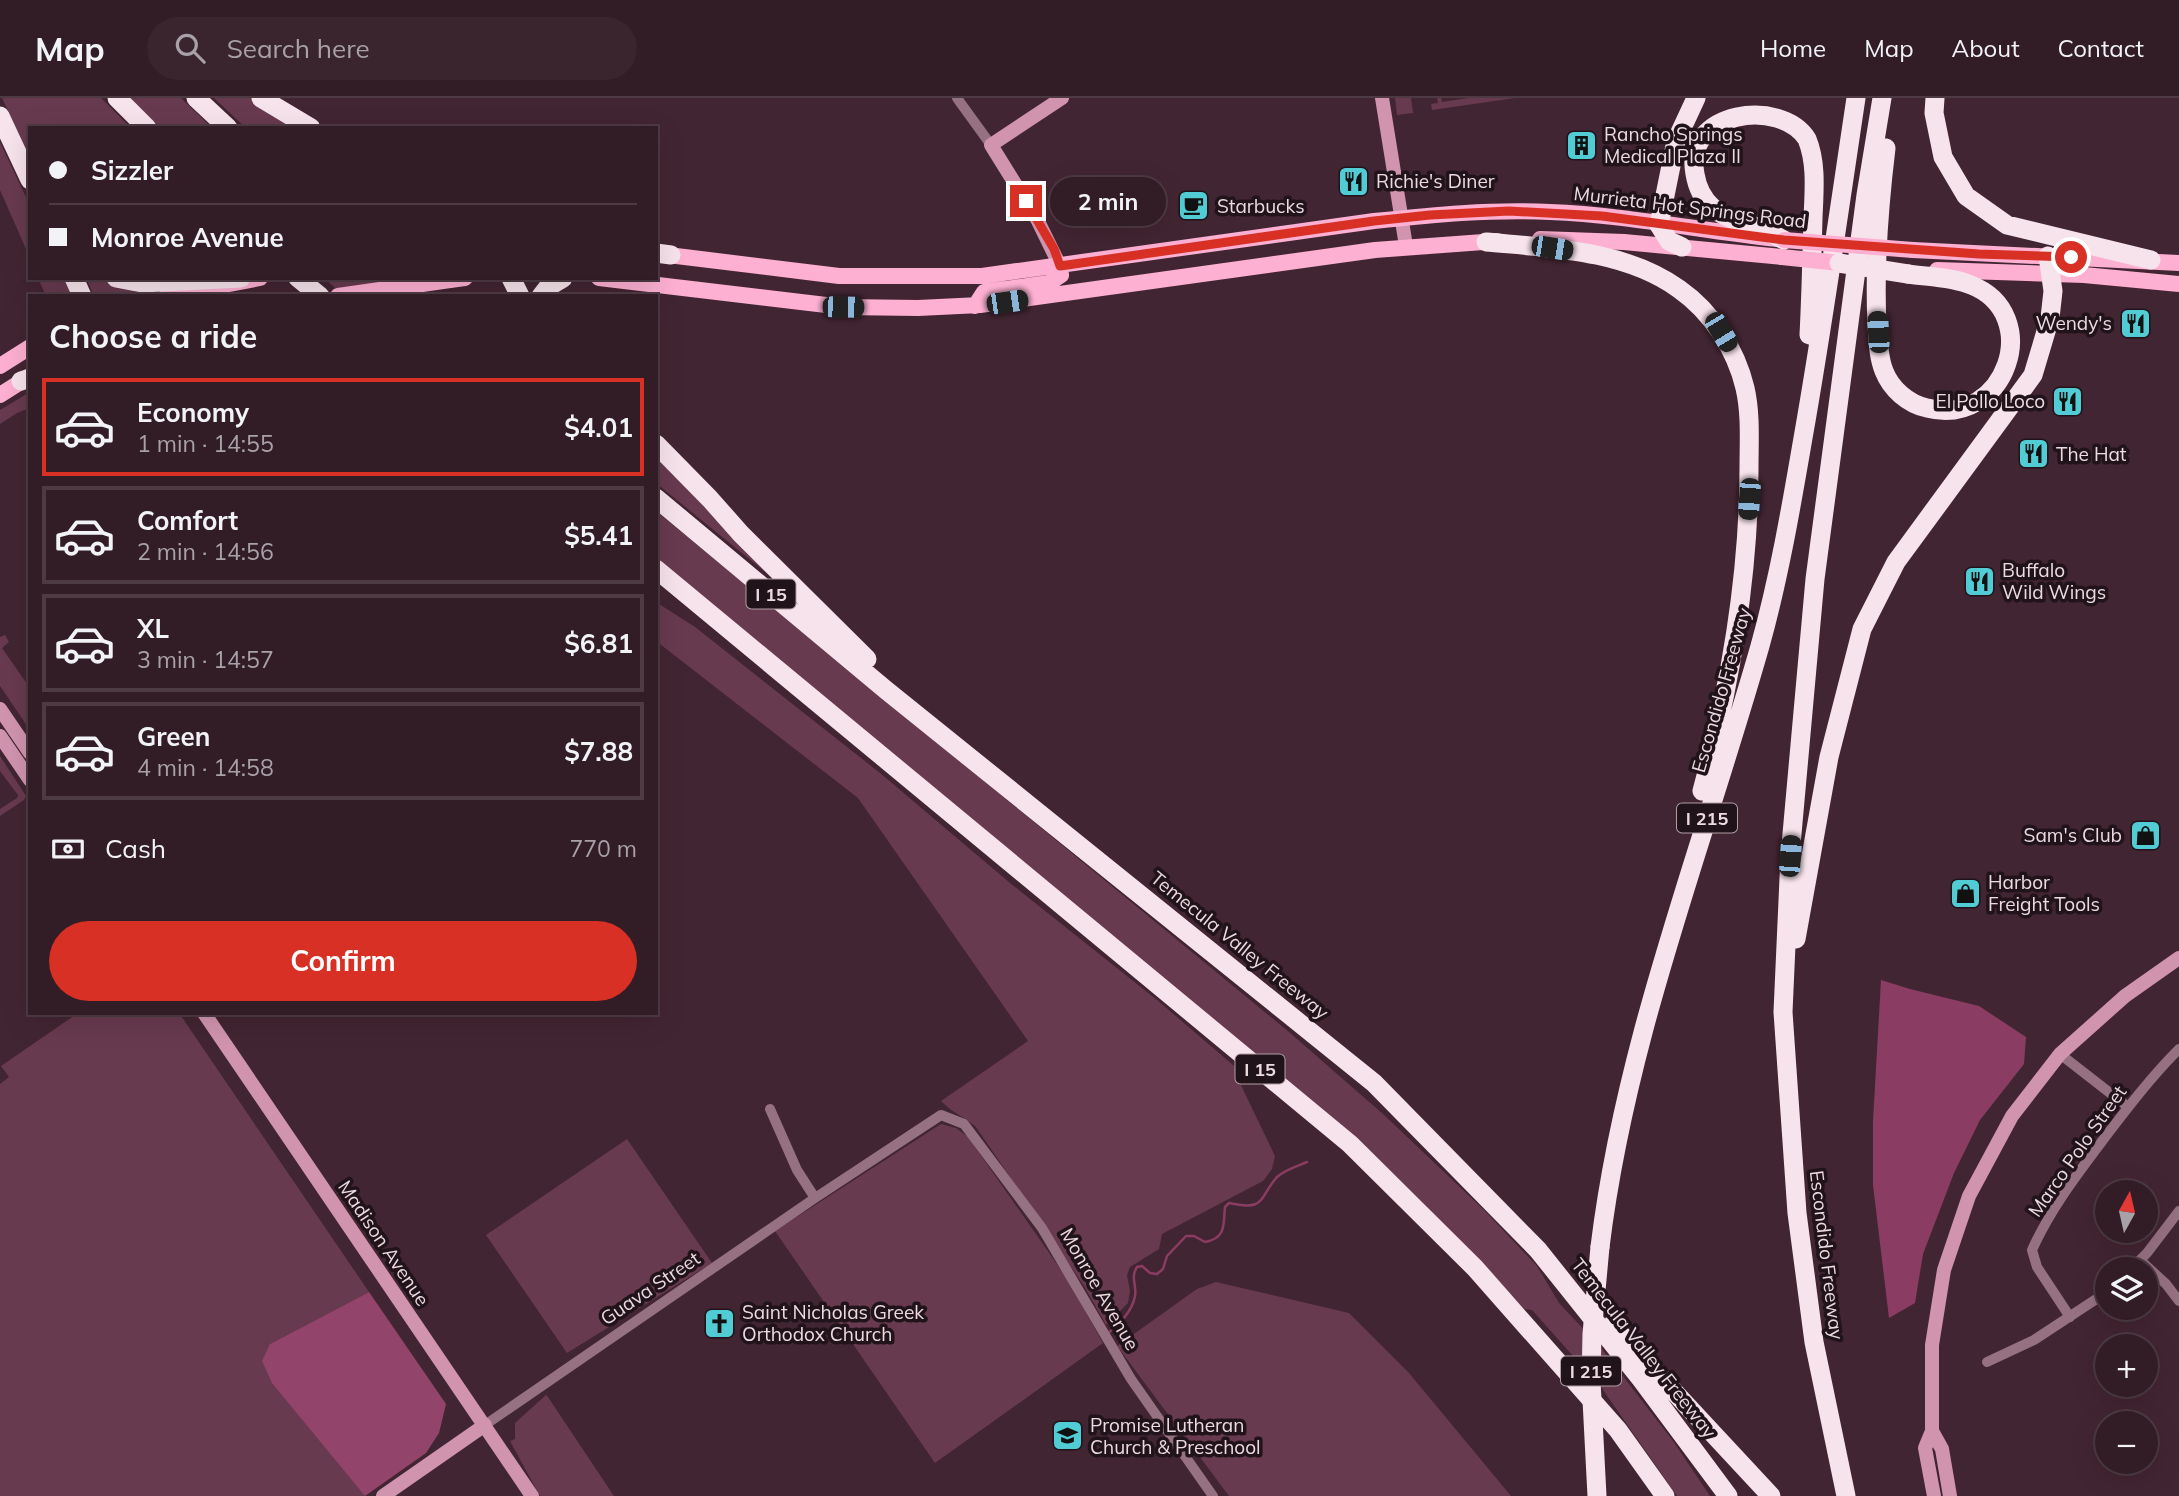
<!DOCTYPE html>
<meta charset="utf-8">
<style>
:root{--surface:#321c26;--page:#3a252e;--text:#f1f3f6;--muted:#a8a1a7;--line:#4d3a43;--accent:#d93025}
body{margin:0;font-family:Mulish,sans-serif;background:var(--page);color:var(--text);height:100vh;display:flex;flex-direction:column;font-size:26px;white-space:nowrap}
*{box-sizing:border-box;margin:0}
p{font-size:23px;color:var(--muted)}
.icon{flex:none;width:38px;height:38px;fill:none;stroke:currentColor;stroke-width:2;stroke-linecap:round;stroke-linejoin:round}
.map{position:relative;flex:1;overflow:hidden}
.panel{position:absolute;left:28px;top:196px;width:630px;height:721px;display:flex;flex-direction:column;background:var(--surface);border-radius:0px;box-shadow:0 7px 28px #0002,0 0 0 2px var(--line)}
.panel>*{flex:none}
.hud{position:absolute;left:28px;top:28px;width:630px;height:154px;border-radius:0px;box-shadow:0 7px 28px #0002,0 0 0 2px var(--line);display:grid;align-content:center;height:154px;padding:0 21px;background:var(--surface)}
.needle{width:46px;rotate:8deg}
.controls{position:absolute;left:2095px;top:1082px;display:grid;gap:14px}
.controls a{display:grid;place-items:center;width:63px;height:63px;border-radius:50%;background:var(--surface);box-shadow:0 7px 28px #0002,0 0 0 2px var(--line);font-size:35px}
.end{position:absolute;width:32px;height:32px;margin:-16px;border:9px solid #d93025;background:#fff;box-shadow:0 0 0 4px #fff}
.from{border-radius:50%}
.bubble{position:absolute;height:49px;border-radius:24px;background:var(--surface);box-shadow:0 7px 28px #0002,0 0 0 2px var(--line);font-size:23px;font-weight:700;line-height:49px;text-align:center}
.car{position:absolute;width:21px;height:42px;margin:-21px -10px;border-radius:9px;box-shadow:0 0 5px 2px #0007;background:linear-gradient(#222 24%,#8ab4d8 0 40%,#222 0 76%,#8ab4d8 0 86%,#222 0)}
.hud b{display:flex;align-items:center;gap:24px;height:66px;font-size:26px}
.hud b+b{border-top:2px solid var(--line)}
.hud i{width:18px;height:18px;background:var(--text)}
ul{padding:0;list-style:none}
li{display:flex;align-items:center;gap:21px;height:98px;margin:0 14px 10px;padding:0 7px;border:4px solid var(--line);border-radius:0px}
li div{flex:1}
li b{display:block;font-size:26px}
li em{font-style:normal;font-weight:700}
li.active{border-color:var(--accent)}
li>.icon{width:63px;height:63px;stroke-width:1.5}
h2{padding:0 21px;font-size:32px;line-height:84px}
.pay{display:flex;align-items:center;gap:18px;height:77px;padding:0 21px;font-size:26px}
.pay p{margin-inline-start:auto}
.button{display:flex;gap:14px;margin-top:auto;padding:14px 21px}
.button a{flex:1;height:80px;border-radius:42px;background:var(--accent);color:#fff;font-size:28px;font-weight:700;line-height:80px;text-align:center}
header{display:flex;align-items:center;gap:42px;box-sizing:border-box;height:98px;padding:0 35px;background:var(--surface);border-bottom:2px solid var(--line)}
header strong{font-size:33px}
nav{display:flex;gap:38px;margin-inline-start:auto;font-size:24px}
.search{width:490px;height:63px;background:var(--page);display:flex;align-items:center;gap:18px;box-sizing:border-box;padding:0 24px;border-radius:38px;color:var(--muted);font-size:26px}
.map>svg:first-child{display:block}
.green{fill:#683a4f}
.forest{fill:#93446b}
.water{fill:#8b3c63}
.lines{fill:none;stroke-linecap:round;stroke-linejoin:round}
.stream{stroke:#8b3c63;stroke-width:2.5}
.street{stroke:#967181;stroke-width:10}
.secondary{stroke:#d094af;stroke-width:14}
.primary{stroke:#fdb0d2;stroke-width:16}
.highway{stroke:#f7e3eb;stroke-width:19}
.primary-bridge{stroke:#fdb0d2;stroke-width:16}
.highway-bridge{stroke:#f7e3eb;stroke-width:19}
.route{stroke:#d93025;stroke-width:9}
.labels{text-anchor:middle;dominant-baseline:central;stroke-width:7;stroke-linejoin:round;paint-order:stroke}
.shield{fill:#201319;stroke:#b09ea5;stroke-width:2}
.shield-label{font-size:18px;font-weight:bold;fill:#edd9e1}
.poi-label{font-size:19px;fill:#edd9e1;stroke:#201319;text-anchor:start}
.street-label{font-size:19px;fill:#edd9e1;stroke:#201319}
</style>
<header>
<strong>Map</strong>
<div class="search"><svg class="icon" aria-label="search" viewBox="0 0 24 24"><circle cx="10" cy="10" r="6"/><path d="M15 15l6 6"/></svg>Search here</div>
<nav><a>Home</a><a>Map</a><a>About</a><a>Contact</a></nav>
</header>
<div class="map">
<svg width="2179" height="1398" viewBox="0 0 2179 1398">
<rect width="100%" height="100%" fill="#422532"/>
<!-- green -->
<path class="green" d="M 2,0 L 101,0 L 131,30 L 30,30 L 30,59 Z
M 129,0 L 181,0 L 212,30 L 160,30 Z
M 214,0 L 250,0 L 298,30 L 246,30 Z
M 1395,0 L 1411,0 L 1413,15 L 1397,17 Z
M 1437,0 L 1441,0 L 1442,4 L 1468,0 L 1515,0 L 1432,12 L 1431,6 L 1438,5 Z
M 0,44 L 30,108 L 30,160 L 0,92 Z
M 38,180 L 65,180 L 71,198 L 46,198 Z
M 86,180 C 104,180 116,189 134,191 L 136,195 L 128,198 L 94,198 Z
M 324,180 L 381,180 L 401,198 L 344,198 Z
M 30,294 L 30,310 L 17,315 L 0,326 L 0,312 Z
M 656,359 L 772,477 L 770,478 L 656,385 Z
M 656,413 L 1289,934 L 1383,1016 L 1484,1112 L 1537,1168 L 1559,1205 L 1588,1236 L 1590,1277 L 1532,1212 L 1524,1211 L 1501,1186 L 656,463 Z
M 656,504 L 695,529 L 880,675 L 1010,785 L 1157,902 L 1240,973 L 1238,981 L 1275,1058 L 1272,1071 L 1263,1083 L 1162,1136 L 1159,1151 L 1130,1169 L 1127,1177 L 1130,1193 L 1128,1205 L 1106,1227 L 1084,1188 L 976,1029 C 965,1019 951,1014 941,1003 L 1028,943 L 858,700 L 656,543 Z
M 5,537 L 9,544 L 2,550 L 30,590 L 30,632 L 0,588 L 0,539 Z
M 0,658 L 26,698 L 24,702 L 0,718 L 0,711 L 17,700 L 18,697 L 0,673 Z
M 78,915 L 179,915 L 369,1194 L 270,1246 L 365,1398 L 0,1398 L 0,986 L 9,979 L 1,968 Z
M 941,1026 L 956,1030 L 968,1039 L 1066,1179 L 1103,1245 L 935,1365 L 775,1133 Z
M 627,1041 L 712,1165 L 567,1255 L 486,1137 Z
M 1216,1184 L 1349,1215 L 1409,1275 L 1511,1398 L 1229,1398 L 1117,1248 L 1197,1191 Z
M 1595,1242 L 1673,1343 L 1710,1398 L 1677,1398 L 1594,1279 Z
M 546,1297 L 548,1299 L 614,1398 L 540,1398 L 510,1343 L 515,1341 L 515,1325 Z"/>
<!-- forest -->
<path class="forest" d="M 369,1194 L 446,1306 L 439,1335 L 426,1355 L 365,1398 L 272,1285 L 262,1263 L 270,1246 Z"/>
<!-- water -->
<path class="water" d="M 1881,882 L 1910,891 L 1979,908 L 2026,939 L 2024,966 L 1980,1022 L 1954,1075 L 1923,1156 L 1915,1205 L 1889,1220 L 1873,1087 L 1873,1023 Z"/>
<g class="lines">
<!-- stream -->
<path class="stream" d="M 1108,1235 C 1120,1225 1132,1214 1135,1198 C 1137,1187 1130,1180 1137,1169 L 1142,1168 L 1150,1175 L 1157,1176 L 1163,1171 L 1167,1158 L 1186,1138 L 1194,1138 L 1205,1144 C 1227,1140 1223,1126 1225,1109 L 1229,1105 C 1266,1113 1258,1101 1277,1079 C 1284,1072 1298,1068 1307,1064"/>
<!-- street -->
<path class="street" d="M 957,0 L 991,47
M 2060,956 L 2128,1009
M 770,1011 L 797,1072 L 815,1100
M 2140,1162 L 2166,1186 L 2179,1203
M 2131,1171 L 2147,1155 L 2179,1113
M 2070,1219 L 2037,1169 L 2032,1152 C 2051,1110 2078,1075 2106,1038 C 2129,1008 2152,978 2179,951
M 1987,1264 L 2034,1242 L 2107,1194
M 485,1327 L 815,1100 L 941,1017 L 964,1026 L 1042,1130 L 1131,1281 L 1213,1398"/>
<!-- secondary -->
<path class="secondary" d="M 1382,0 L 1406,148
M 1060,168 L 1037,121 L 991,47 L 1062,0
M 0,611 L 30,655
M 0,638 L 30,682
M 204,915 L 532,1398
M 1932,1333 L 1925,1350 L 1934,1398
M 383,1398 L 485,1327
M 1950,1398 L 1942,1351 L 1932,1333 L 1932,1247 L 1944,1172 L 1969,1098 L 2012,1018 L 2060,956 L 2125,898 L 2179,860"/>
<!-- primary -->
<path class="primary" d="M 1540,141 L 1624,144 L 1782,159
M 1913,152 L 2179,165
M 660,156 L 839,178 L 982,178 L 1374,123 C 1432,117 1491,111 1550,114 C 1626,117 1702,133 1778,141
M 1937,172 L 2084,177 L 2179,186
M 599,180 L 843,209 L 918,210 L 980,207 L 1375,152 L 1497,143
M 450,182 L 465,180
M 166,198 L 260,180
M 975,208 L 984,194 L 1049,185 L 1061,177 L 1060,168
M 0,268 L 30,249
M 0,297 L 30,278"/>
<!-- highway -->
<path class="highway" d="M 117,0 L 147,30
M 196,0 L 228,30
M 261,0 L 311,30
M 1935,0 L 1934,15 L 1943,59 L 1966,98 L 2007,127 L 2151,162
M 0,18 L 30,82
M 1886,50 C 1879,108 1874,167 1877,226 C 1878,241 1878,258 1884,273 C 1891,291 1908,306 1927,310 C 2006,330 2045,216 1971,187 C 1952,179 1929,179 1908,176
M 1784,142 C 1776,138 1768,133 1760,130 C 1743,124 1725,121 1712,109 C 1702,100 1697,88 1695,76 C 1683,12 1781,0 1807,41 C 1817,65 1814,94 1813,120 C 1812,159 1811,198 1809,237
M 1486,144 C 1551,150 1625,152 1679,191 C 1712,214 1736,252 1745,290 C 1751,316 1749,344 1749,370 C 1749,479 1730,588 1702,693
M 1682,149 L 1669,143 L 1659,127 L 1676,43 L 1696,0
M 656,155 L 671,157
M 74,180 L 82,198
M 116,180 L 142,185 L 241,180
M 298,180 L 320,198
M 395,180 L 415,198
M 511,180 L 520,198
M 541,198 L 548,189 L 563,180
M 21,283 L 30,280
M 656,346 L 710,401 L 741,436 L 867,561
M 656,400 L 886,592 L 1374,985 L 1538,1152 L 1641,1281 L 1728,1398
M 656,471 L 1350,1046 L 1475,1170 L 1618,1332 L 1665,1398
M 1796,841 L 1829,659 L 1862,531 L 1896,464 L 2033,277 L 2050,220 L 2053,193 L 2048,158
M 1600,1149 C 1625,943 1703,748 1760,548 C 1779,480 1791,410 1803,340 C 1823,227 1839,113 1856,0
M 1612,1227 L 1771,1398
M 1846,1398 L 1814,1244 L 1797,1115 L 1783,914 L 1790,758 L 1815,481 L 1866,97 L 1882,0"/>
<!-- primary-bridge -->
<path class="primary-bridge" d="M 1784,142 L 1913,152
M 1782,159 L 1849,166
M 338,198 L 450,182"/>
<!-- highway-bridge -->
<path class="highway-bridge" d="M 1839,165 L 1908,176
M 1597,1398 L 1591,1283 L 1592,1236 L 1600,1149"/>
</g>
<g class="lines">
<!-- route -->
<path class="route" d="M 1026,103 L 1054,151 L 1060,168 L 1374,123 L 1430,117 L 1509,113 L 1602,118 L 1784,142 L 1979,156 L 2071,159"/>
</g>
<!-- icons -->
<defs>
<symbol id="building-square" viewBox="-11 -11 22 22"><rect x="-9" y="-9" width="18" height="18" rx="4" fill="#51ccd4" stroke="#201319"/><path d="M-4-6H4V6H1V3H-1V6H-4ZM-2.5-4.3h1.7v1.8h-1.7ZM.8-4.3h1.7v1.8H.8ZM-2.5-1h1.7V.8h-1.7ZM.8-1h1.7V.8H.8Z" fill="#111"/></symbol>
<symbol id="restaurant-square" viewBox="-11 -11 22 22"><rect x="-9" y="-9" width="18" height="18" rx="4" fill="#51ccd4" stroke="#201319"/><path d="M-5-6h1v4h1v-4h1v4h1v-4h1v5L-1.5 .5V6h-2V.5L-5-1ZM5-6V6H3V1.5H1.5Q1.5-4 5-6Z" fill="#111"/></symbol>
<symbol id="cafe-square" viewBox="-11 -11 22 22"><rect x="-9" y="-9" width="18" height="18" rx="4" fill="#51ccd4" stroke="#201319"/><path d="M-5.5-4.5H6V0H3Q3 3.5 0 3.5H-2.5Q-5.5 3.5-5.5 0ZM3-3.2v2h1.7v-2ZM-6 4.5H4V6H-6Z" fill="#111"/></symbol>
<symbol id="shop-square" viewBox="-11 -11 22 22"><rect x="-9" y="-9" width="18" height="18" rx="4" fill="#51ccd4" stroke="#201319"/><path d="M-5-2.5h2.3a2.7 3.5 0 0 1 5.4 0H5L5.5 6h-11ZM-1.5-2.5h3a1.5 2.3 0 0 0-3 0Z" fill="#111"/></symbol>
<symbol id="church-square" viewBox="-11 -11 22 22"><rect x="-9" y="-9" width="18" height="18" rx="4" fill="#51ccd4" stroke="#201319"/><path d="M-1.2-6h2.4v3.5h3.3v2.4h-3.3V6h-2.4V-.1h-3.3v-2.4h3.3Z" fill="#111"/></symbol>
<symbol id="school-square" viewBox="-11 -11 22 22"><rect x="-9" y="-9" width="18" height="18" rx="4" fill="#51ccd4" stroke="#201319"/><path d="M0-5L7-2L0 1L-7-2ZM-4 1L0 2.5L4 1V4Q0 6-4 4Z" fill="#111"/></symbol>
</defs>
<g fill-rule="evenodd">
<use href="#building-square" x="1564" y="30" width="35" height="35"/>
<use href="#restaurant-square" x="1336" y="66" width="35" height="35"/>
<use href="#cafe-square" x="1176" y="90" width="35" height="35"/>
<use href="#restaurant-square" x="2118" y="208" width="35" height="35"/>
<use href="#restaurant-square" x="2050" y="286" width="35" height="35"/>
<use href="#restaurant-square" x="2016" y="338" width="35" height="35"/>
<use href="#restaurant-square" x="1962" y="466" width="35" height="35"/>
<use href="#shop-square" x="2128" y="720" width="35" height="35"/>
<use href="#shop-square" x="1948" y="778" width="35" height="35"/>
<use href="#church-square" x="702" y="1208" width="35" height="35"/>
<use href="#school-square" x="1050" y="1320" width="35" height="35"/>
</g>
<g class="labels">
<!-- shield labels -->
<g class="shield">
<rect x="746.5" y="481.5" width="49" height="29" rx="5"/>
<rect x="1677" y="705.5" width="60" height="29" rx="5"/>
<rect x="1235.5" y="956.5" width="49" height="29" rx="5"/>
<rect x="1561" y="1258.5" width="60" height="29" rx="5"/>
</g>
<g class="shield-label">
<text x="771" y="496">I 15</text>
<text x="1707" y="720">I 215</text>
<text x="1260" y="971">I 15</text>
<text x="1591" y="1273">I 215</text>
</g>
<!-- poi labels -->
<g class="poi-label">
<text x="1604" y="36">Rancho Springs<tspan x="1604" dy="22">Medical Plaza II</tspan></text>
<text x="1376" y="83">Richie's Diner</text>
<text x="1217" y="108">Starbucks</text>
<text x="2112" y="225" text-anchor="end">Wendy's</text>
<text x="2045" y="303" text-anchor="end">El Pollo Loco</text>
<text x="2056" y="356">The Hat</text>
<text x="2002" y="472">Buffalo<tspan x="2002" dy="22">Wild Wings</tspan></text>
<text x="2122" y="737" text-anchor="end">Sam's Club</text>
<text x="1988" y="784">Harbor<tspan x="1988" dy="22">Freight Tools</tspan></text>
<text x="742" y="1214">Saint Nicholas Greek<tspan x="742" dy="22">Orthodox Church</tspan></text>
<text x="1090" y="1327">Promise Lutheran<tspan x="1090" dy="22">Church &amp; Preschool</tspan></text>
</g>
<!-- street labels -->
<g class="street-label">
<text transform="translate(1690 109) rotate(7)">Murrieta Hot Springs Road</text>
<text transform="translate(1721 592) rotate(-74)">Escondido Freeway</text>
<text transform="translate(1240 847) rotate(39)">Temecula Valley Freeway</text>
<text transform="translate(2077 1053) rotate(-55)">Marco Polo Street</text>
<text transform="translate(384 1145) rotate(56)">Madison Avenue</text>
<text transform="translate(1827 1157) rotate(83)">Escondido Freeway</text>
<text transform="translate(650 1190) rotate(-34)">Guava Street</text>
<text transform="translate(1100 1191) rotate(60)">Monroe Avenue</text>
<text transform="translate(1644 1250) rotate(52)">Temecula Valley Freeway</text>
</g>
</g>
</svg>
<div class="controls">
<a><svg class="needle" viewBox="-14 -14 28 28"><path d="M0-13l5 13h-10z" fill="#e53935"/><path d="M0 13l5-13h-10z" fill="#a8a1a7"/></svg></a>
<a><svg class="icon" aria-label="layers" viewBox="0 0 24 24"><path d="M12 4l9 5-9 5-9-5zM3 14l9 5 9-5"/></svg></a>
<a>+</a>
<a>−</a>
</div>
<i class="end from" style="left:2071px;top:159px"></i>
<i class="end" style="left:1026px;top:103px"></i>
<div class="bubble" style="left:1050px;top:79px;width:116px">2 min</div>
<i class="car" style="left:1552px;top:150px;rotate:99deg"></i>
<i class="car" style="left:1007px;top:204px;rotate:82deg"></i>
<i class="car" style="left:843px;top:209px;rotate:91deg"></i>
<i class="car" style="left:1721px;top:234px;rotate:149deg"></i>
<i class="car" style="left:1878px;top:234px;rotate:357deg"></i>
<i class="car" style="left:1749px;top:401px;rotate:184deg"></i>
<i class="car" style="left:1790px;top:758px;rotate:4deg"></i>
<div class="hud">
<b><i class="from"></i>Sizzler</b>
<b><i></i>Monroe Avenue</b>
</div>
<section class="panel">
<h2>Choose a ride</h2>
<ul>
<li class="active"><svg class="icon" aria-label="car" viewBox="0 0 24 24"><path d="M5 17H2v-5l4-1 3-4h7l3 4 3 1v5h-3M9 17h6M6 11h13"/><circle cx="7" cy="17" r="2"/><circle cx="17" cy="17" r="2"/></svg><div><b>Economy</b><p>1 min · 14:55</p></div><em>$4.01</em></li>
<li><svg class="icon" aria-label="car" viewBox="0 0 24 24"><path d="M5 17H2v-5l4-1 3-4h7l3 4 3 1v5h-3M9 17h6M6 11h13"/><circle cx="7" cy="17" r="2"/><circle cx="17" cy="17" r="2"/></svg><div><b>Comfort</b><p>2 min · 14:56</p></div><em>$5.41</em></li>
<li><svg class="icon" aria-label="car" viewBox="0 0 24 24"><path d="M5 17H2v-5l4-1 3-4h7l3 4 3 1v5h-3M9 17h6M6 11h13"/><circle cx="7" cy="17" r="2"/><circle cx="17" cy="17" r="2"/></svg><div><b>XL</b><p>3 min · 14:57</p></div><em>$6.81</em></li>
<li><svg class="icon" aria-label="car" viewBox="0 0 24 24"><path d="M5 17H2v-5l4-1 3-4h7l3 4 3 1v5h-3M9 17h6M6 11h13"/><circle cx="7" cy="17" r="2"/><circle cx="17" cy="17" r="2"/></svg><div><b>Green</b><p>4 min · 14:58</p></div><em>$7.88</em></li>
</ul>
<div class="pay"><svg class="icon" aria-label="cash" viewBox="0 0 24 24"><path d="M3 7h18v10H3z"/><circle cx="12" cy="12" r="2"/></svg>Cash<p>770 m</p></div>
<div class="button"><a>Confirm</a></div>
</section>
</div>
